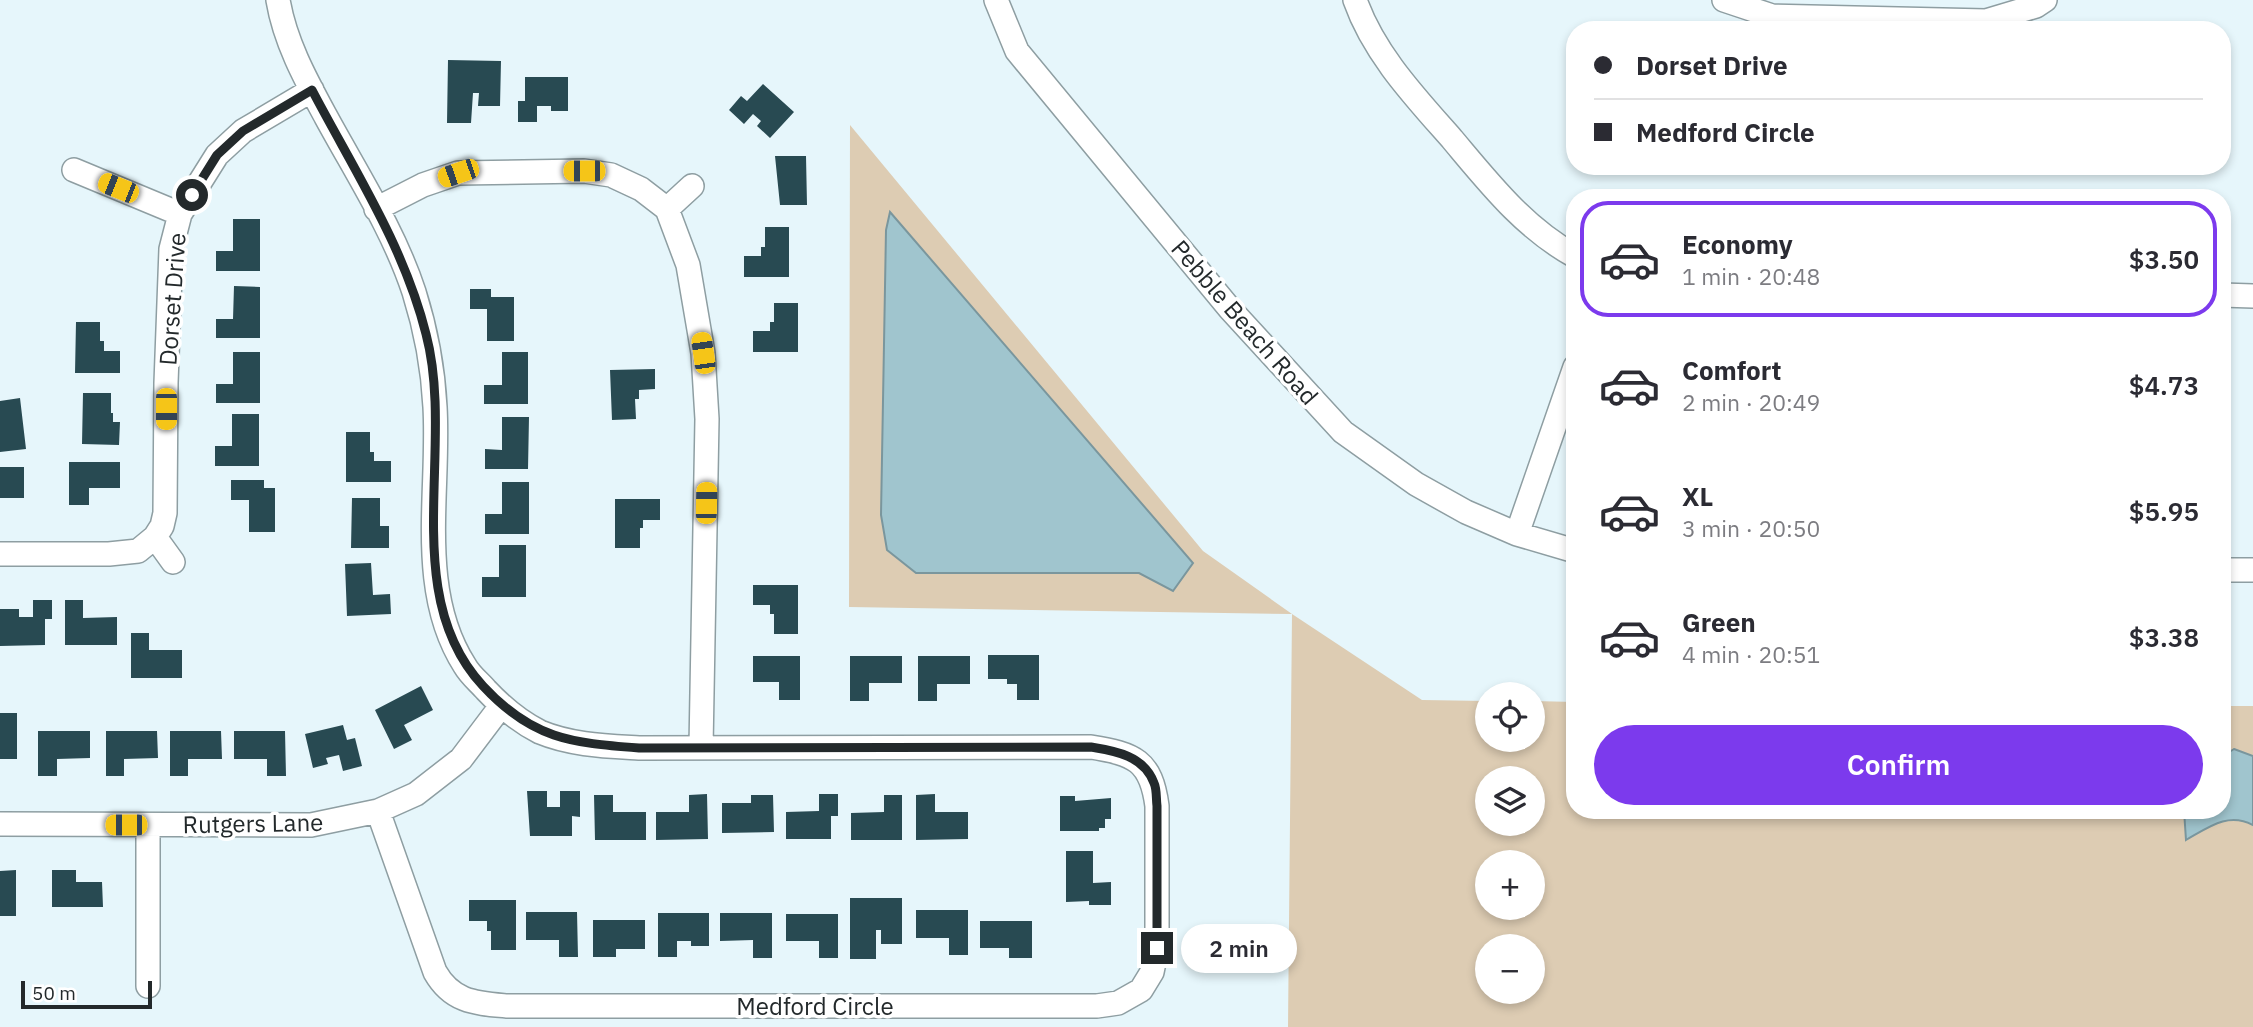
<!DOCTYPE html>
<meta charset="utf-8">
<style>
:root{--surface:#fff;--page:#f7f7f7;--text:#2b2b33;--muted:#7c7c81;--line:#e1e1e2;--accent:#7c3aed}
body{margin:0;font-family:"IBM Plex Sans",sans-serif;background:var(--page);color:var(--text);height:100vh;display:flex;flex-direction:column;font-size:26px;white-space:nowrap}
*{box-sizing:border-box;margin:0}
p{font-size:23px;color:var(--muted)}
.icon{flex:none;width:38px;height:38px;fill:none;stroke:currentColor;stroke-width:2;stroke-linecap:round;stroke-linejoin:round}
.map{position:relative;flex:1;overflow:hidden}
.panel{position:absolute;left:1566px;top:189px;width:665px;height:630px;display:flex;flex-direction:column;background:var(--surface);border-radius:28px;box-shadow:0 4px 10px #0003}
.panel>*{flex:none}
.banner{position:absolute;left:1566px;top:21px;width:665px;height:154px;border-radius:28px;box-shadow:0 4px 10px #0003;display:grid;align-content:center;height:154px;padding:0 28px;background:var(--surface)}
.fabs{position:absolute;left:1475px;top:682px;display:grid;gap:14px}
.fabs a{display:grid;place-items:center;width:70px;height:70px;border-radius:50%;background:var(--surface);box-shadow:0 4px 10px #0003;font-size:35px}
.scale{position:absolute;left:21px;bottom:18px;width:131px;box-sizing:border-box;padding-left:7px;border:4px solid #23292b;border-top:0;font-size:19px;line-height:24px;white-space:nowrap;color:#23292b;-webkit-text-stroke:5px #fff;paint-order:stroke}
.end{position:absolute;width:32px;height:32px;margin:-16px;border:9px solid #23292b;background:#fff;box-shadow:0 0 0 4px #fff}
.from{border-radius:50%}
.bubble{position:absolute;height:49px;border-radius:24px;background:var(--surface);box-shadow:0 4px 10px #0003;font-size:23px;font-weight:600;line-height:49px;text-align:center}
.car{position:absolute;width:21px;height:42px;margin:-21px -10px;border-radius:9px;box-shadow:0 0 5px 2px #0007;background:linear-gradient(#f5c518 24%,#345 0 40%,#f5c518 0 76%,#345 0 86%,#f5c518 0)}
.banner b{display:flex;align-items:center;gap:24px;height:66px;font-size:26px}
.banner b+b{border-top:2px solid var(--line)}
.banner i{width:18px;height:18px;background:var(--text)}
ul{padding:12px 0 0;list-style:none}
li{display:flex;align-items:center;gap:21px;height:116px;margin:0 14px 10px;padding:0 14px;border:4px solid transparent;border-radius:28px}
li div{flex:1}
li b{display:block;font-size:26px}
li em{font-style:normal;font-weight:600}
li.on{border-color:var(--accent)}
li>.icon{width:63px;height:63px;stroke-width:1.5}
.button{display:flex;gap:14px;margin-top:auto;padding:14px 28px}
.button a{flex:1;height:80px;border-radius:42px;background:var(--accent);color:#fff;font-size:28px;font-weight:600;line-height:80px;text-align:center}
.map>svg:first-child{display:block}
.green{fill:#ddccb3;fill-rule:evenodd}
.water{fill:#a0c5ce;stroke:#7a969d;stroke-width:2}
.building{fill:#284a52}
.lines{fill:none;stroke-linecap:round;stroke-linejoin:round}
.minor-casing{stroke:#8e9ea2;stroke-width:26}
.minor{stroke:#fff;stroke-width:23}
.route{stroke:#23292b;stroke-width:9}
.labels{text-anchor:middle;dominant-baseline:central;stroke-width:7;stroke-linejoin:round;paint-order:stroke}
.street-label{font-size:24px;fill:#23292b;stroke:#fff}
</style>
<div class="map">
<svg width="2253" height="1027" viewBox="0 0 2253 1027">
<rect width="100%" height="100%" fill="#e6f6fb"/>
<!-- green -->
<path class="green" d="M 850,125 L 1203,551 L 1292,614 L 1422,700 L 1487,701 L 1488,740 L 1533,740 L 1533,701 L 1575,702 L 1575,810 L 2222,810 L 2223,706 L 2253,706 L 2253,1027 L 1288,1027 L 1292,614 L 849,607 ZM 1488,779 L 1533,779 L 1533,824 L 1488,824 ZM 1488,863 L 1533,863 L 1533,908 L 1488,908 ZM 1488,947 L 1533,947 L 1533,992 L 1488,992 Z"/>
<!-- water -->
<path class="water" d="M 890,212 L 1193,563 L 1173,591 L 1139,573 L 916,573 L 887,550 L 881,515 L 886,230 Z
M 2234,749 L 2253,756 L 2253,825 C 2228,812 2209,827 2186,840 L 2184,810 L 2222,810 L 2223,756 Z"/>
<!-- building -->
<path class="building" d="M 448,60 L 501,61 L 500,106 L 478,106 L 479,93 L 473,93 L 471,123 L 447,123 Z
M 525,77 L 568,77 L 568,111 L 551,111 L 551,106 L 537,106 L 537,122 L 518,122 L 518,101 L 525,101 Z
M 763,84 L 794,112 L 770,138 L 757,126 L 761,121 L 753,114 L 744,124 L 729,110 L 741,96 L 747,101 Z
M 775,156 L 806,156 L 807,205 L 780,205 Z
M 233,219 L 260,219 L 260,271 L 216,271 L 216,251 L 233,251 Z
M 765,227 L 789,227 L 789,277 L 744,277 L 744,256 L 761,256 L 761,247 L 765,247 Z
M 234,286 L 260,287 L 260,338 L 216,338 L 216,319 L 233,319 Z
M 470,289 L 491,289 L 491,297 L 514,297 L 514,341 L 487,341 L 487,309 L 470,309 Z
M 774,303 L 798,303 L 798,352 L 753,352 L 753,331 L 770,331 L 770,322 L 774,322 Z
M 76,322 L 100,322 L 100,341 L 104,341 L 104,351 L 120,351 L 120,373 L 75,373 Z
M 233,352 L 260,352 L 260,403 L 216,403 L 216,384 L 233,384 Z
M 502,352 L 528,352 L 528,404 L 484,404 L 484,385 L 502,385 Z
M 655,369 L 655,389 L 639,390 L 639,399 L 635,399 L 636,419 L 612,420 L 610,370 Z
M 83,393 L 111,393 L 111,413 L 113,413 L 113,422 L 120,422 L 119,445 L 82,444 Z
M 20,398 L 26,449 L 0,452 L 0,401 Z
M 232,414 L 259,414 L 259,466 L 215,466 L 215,446 L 232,446 Z
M 502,417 L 529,417 L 528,469 L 485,469 L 485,449 L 502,450 Z
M 346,432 L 370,432 L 370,452 L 374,452 L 374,461 L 391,461 L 391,482 L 346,482 Z
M 69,462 L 120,462 L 120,488 L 89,488 L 89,505 L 69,505 Z
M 0,467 L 24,467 L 24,498 L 0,498 Z
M 231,480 L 264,480 L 264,488 L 275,488 L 275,532 L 249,532 L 249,500 L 231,500 Z
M 502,482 L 529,482 L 529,534 L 485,534 L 485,514 L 502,514 Z
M 352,498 L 380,498 L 380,526 L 389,526 L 389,548 L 351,548 Z
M 615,499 L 660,499 L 660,520 L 643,520 L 643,528 L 640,528 L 640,548 L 615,548 Z
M 499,545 L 526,545 L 526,597 L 482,597 L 482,577 L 499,577 Z
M 371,563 L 373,595 L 390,594 L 391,614 L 347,616 L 345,564 Z
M 753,585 L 798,585 L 798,634 L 774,634 L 774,614 L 770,614 L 770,605 L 753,605 Z
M 33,600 L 52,600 L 52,619 L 45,619 L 45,645 L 0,646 L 0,609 L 19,609 L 19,617 L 33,617 Z
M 65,600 L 83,600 L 83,618 L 117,617 L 117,645 L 65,645 Z
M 131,633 L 149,633 L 149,650 L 182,650 L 182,678 L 131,678 Z
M 988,655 L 1039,655 L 1039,700 L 1017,700 L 1017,684 L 1007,684 L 1007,679 L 988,679 Z
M 753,656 L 800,656 L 800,700 L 779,700 L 779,682 L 753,682 Z
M 850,656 L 902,656 L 902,683 L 869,683 L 869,701 L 850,701 Z
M 918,656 L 970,656 L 970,684 L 937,684 L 937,701 L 918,701 Z
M 421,686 L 433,710 L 404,725 L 412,740 L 394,749 L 375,710 Z
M 0,713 L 17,713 L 17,759 L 0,759 Z
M 343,725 L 347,740 L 355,738 L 362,766 L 343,771 L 339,755 L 326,758 L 328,764 L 313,768 L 305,734 Z
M 38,731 L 90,731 L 90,758 L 57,759 L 57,776 L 38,776 Z
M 106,731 L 157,731 L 158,758 L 124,759 L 124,776 L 106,776 Z
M 170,731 L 221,731 L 222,759 L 188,759 L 188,776 L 170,776 Z
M 234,731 L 285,731 L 286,776 L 267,776 L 267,759 L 234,759 Z
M 527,791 L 547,791 L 547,807 L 560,807 L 560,791 L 580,791 L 580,817 L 572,816 L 572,836 L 530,836 Z
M 707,794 L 708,839 L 656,840 L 656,812 L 689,812 L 689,795 Z
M 819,794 L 838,794 L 838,816 L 831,816 L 831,839 L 786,839 L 786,812 L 819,811 Z
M 935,794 L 935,812 L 968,812 L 968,839 L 916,840 L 916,795 Z
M 594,795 L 613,795 L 613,812 L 646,812 L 646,840 L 595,840 Z
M 751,795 L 773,795 L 774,832 L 722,833 L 722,803 L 751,803 Z
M 884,795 L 902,795 L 902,840 L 851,840 L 851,813 L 884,812 Z
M 1060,796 L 1075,796 L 1075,801 L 1111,798 L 1111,819 L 1105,819 L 1105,828 L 1099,828 L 1099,831 L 1060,831 Z
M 1066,851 L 1093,851 L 1093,883 L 1111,882 L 1111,905 L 1089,905 L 1089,901 L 1066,902 Z
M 16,870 L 16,916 L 0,916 L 0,871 Z
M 52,870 L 76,870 L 76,882 L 102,882 L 103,907 L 52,907 Z
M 850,898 L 902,898 L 902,944 L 881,944 L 881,930 L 876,930 L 876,959 L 850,959 Z
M 469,900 L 516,900 L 516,950 L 491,950 L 491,931 L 487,931 L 487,921 L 469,921 Z
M 916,910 L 968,910 L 968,955 L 949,955 L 949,938 L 916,938 Z
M 526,912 L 577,912 L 578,957 L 559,957 L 559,940 L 526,940 Z
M 658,913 L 709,913 L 709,946 L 691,946 L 691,941 L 677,941 L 677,957 L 658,957 Z
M 720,913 L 772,913 L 772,958 L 753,958 L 753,940 L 720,941 Z
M 786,914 L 838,914 L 838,958 L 819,958 L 819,941 L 786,941 Z
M 593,920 L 645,920 L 645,949 L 616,949 L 616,957 L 593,957 Z
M 980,921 L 1032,921 L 1032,958 L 1009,958 L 1009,948 L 980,948 Z"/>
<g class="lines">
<defs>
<path id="minor" d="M 278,0 C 285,42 306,80 326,117 C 357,174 394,231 414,292 C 426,330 433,367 435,407 C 440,492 416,590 465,666 C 470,675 479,682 486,690 C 501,706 520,722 540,732 C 571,745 606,746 639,748 L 1091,747 C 1134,754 1151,760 1157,806 L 1157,948 L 1152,972 L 1141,990 L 1118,1003 L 1097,1006 L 507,1006 C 475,1003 452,1002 435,972 L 378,811
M 996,0 L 1017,51 L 1230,309 L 1343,432 L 1416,484 L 1466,512 L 1517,534 L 1575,551
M 1355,0 C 1374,54 1415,97 1452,139 C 1489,183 1524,228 1575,256
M 1724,0 L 1772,16 L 1986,21 L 2036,6 L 2045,0
M 74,170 L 180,214
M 376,209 L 423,185 L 458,173 L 584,171 L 611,175 L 641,189 L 667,209 L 688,265 L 703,353 L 707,419 L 701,747
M 667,209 L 692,186
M 2222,295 L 2253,296
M 1517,534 L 1575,367
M 0,554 L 109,554 L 138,551 L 155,537
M 173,562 L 155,537 L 162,526 L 165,513 L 166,383 L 171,249 L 180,214 L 217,155 L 243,131 L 312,90
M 2222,570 L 2253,570
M 0,824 L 311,825 L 378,811 L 416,794 L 461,759 L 501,706
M 148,825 L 148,986"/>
</defs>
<!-- minor casing -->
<use href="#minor" class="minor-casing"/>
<!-- minor -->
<use href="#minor" class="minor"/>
</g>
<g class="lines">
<!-- route -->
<path class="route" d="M 192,195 L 217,155 L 243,131 L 312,90 C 354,170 404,246 426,334 C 456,447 397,594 483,686 C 532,739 571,743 639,748 L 1091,747 C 1116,751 1144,756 1154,783 C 1157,789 1156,799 1157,806 L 1157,948"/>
</g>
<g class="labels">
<!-- street labels -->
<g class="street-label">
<text transform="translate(172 299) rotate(-86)">Dorset Drive</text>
<text transform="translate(1245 322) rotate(49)">Pebble Beach Road</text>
<text transform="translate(253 823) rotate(-1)">Rutgers Lane</text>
<text x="815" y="1006">Medford Circle</text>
</g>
</g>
</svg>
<div class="fabs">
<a><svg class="icon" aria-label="locate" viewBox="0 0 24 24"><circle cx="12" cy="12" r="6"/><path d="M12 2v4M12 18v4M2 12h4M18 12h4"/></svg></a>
<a><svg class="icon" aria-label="layers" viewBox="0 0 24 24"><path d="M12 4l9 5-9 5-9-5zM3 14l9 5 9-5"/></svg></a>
<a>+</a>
<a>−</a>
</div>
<div class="scale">50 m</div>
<i class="end from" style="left:192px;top:195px"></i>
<i class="end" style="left:1157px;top:948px"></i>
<div class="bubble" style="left:1181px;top:924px;width:116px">2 min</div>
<i class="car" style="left:584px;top:171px;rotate:270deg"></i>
<i class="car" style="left:458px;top:173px;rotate:251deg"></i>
<i class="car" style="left:118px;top:188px;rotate:292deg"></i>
<i class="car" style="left:703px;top:353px;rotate:352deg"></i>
<i class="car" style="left:166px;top:409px;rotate:180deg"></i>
<i class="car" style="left:706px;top:503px;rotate:1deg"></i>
<i class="car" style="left:126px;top:825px;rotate:270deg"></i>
<div class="banner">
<b><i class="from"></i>Dorset Drive</b>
<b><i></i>Medford Circle</b>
</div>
<section class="panel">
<ul>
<li class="on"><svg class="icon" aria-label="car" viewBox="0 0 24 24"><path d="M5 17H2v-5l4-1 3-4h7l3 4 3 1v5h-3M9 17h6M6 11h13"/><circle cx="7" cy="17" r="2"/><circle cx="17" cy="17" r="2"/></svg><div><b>Economy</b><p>1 min · 20:48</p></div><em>$3.50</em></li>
<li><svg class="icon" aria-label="car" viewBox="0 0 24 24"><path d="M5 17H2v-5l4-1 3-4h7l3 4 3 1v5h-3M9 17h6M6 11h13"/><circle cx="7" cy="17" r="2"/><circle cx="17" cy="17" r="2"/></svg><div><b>Comfort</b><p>2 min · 20:49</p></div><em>$4.73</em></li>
<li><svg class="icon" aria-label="car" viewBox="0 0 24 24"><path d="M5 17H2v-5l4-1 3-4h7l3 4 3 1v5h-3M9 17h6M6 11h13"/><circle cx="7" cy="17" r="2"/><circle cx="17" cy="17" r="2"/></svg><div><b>XL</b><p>3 min · 20:50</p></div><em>$5.95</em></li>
<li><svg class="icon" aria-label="car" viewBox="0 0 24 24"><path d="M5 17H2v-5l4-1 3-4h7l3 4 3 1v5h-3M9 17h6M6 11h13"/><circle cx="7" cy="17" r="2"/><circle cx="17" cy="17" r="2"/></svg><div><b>Green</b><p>4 min · 20:51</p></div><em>$3.38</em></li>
</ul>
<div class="button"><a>Confirm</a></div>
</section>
</div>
